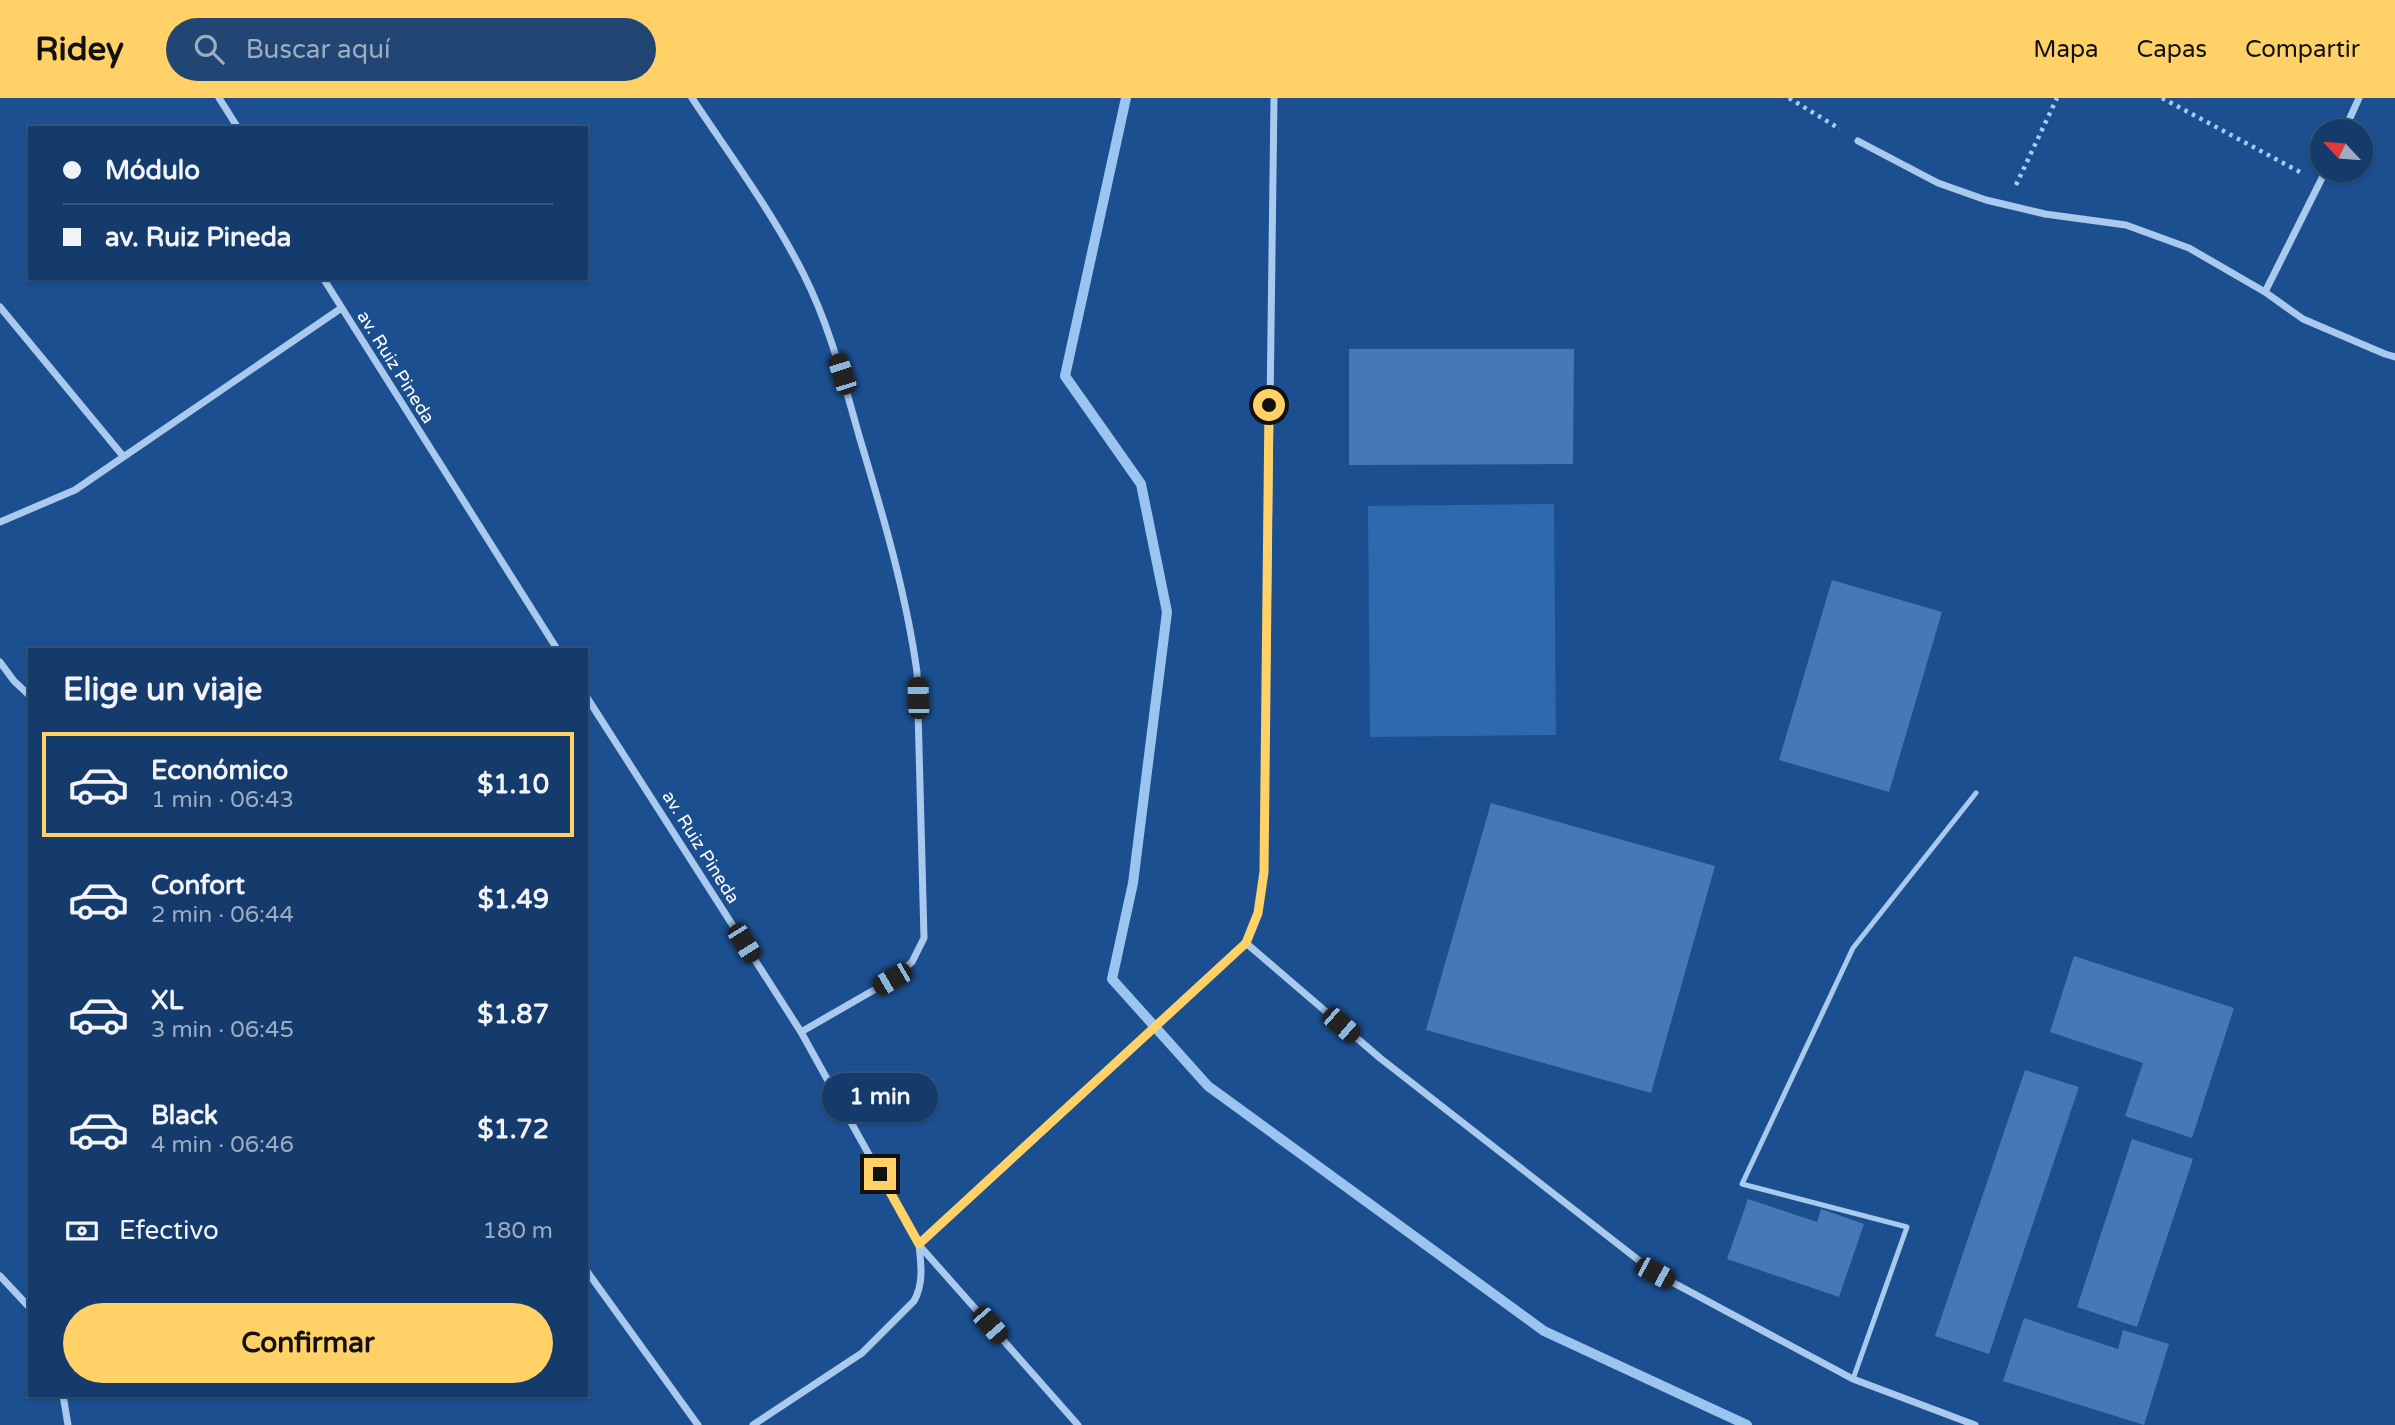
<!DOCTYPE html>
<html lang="es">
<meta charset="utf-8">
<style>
:root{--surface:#143b6b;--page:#214673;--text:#f1f3f6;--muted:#9dadc1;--line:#33557e;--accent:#ffd166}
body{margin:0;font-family:"Varela Round",sans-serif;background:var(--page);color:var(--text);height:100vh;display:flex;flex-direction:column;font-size:26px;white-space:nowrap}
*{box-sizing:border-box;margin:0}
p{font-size:23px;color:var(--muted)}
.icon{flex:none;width:38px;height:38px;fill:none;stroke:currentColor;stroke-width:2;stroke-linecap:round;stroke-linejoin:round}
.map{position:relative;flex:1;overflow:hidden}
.side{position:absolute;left:28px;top:550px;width:560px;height:749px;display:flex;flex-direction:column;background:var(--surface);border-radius:0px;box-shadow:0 2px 5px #0004,0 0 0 2px var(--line)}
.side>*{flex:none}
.hud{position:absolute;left:28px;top:28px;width:560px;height:154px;border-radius:0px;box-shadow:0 2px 5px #0004,0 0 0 2px var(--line);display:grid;align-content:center;height:154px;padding:0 35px;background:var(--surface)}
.needle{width:46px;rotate:296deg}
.controls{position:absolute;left:2310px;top:21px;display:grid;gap:14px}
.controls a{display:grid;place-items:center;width:63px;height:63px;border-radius:50%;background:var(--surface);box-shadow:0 2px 5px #0004,0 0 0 2px var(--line);font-size:35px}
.end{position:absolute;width:32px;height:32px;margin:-16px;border:9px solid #ffd166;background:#111;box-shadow:0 0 0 4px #111}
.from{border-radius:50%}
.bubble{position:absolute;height:49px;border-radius:24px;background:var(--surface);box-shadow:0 2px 5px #0004,0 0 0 2px var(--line);font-size:23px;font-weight:800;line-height:49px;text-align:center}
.car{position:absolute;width:21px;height:42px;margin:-21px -10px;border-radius:9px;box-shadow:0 0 5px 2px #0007;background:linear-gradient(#222 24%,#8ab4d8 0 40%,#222 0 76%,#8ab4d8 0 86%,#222 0)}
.hud b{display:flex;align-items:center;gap:24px;height:66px;font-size:26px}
.hud b+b{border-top:2px solid var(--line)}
.hud i{width:18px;height:18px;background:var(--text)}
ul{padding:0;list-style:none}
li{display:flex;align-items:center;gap:21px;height:105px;margin:0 14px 10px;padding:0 21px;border:4px solid transparent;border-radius:0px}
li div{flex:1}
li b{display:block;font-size:26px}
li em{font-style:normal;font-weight:800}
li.active{border-color:var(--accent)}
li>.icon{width:63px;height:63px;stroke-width:1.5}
h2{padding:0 35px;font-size:32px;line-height:84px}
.pay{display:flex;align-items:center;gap:18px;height:77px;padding:0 35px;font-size:26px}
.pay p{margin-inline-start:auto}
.action{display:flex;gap:14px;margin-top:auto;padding:14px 35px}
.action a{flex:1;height:80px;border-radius:42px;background:var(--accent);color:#111;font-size:28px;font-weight:800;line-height:80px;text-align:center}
header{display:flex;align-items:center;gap:42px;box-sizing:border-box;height:98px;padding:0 35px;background:var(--accent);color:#111}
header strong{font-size:33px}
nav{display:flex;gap:38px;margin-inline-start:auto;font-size:24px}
.search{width:490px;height:63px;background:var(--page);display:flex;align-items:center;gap:18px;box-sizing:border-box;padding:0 24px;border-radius:38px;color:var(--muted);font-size:26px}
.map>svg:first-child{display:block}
.green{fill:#2e69ad}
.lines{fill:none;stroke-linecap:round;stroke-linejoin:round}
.stream{stroke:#9cc4f0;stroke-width:10}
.building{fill:#4478b7}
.path{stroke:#a9c9ee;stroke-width:4.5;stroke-dasharray:3.5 5;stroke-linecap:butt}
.service{stroke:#a9c9ee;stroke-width:5}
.minor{stroke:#a9c9ee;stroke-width:7}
.route{stroke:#ffd166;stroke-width:9}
.labels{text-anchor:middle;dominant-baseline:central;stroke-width:7;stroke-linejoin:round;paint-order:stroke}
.street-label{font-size:18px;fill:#fff;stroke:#1b4f8f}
</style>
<header>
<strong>Ridey</strong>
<div class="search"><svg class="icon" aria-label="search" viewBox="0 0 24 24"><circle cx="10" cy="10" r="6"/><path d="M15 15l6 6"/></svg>Buscar aquí</div>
<nav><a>Mapa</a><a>Capas</a><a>Compartir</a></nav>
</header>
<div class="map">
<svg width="2395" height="1327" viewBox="0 0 2395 1327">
<rect width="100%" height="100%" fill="#1b4f8f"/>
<!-- green -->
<path class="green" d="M 1554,406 L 1556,637 L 1370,639 L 1368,408 Z"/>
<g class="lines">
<!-- stream -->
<path class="stream" d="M 1126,0 L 1065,278 L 1141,386 L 1167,514 L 1133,785 L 1112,881 L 1208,988 L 1544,1233 L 1747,1327"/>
</g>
<!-- building -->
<path class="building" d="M 1349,251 L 1574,251 L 1573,366 L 1349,367 Z
M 1832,482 L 1942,514 L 1889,694 L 1779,662 Z
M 1491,705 L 1715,768 L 1651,995 L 1426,932 Z
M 2074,858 L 2234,910 L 2192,1040 L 2125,1018 L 2143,965 L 2050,934 Z
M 2025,972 L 2079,989 L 1989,1256 L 1935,1238 Z
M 2132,1041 L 2193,1061 L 2137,1229 L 2077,1209 Z
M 1748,1101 L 1817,1124 L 1821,1111 L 1864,1126 L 1839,1199 L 1727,1161 Z
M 2024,1220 L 2118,1251 L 2123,1232 L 2169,1246 L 2144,1327 L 2003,1283 Z"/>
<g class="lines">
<!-- path -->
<path class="path" d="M 1789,0 L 1840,31
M 2162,0 L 2300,74
M 2016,87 L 2057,0"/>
<!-- service -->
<path class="service" d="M 1853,1281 L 1907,1129 L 1742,1086 L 1853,850 L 1976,695"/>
<!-- minor -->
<path class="minor" d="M 219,0 L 238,30
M 692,0 C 730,57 772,114 803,175 C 830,228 844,285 860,341 C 883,417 906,495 917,574 L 924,840 L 912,864 L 893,881 L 801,934
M 2344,33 L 2359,0
M 1858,43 L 1938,85 L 1986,102 L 2045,116 L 2126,127 L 2189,150 L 2265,194 L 2303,221 L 2385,256 L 2395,259
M 323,180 L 557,551
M 2265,194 L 2326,72
M 0,209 L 123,358
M 0,424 L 75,392 L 340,211
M 0,564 L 14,583 L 30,598
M 586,598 L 801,934 L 919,1147 L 1078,1327
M 1246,845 L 1380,960 L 1655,1175 L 1853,1281 L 1975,1327
M 586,1172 L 698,1327
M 0,1178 L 30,1210
M 63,1297 L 68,1327
M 753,1327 L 862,1255 L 914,1203 C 924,1185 921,1167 919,1147 L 1246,845 L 1258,815 L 1264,774 L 1274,0"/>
</g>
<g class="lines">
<!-- route -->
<path class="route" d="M 880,1076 L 919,1146 L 1246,845 L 1258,815 L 1264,774 L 1269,307"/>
</g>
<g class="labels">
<!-- street labels -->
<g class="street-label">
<text transform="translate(396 269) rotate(58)">av. Ruiz Pineda</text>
<text transform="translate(701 749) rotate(58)">av. Ruiz Pineda</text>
</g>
</g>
</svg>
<div class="controls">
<a><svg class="needle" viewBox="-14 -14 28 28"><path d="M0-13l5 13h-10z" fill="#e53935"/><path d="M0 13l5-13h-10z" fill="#9dadc1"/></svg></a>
</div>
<i class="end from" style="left:1269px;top:307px"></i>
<i class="end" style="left:880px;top:1076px"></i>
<div class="bubble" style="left:822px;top:975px;width:116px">1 min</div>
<i class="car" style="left:842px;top:276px;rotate:342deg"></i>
<i class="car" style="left:918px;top:600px;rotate:358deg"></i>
<i class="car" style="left:744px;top:845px;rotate:148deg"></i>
<i class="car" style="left:892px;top:881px;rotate:240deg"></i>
<i class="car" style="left:1341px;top:927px;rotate:131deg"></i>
<i class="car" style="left:1655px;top:1175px;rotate:118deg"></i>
<i class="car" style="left:990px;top:1227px;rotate:139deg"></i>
<div class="hud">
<b><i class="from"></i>Módulo</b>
<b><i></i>av. Ruiz Pineda</b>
</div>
<section class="side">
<h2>Elige un viaje</h2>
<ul>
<li class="active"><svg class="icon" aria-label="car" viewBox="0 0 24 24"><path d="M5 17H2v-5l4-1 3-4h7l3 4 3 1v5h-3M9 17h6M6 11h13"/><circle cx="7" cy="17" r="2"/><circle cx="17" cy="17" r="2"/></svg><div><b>Económico</b><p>1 min · 06:43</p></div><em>$1.10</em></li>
<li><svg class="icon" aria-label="car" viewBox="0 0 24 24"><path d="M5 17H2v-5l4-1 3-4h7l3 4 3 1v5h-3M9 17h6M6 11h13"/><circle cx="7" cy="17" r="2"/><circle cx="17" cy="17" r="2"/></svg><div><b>Confort</b><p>2 min · 06:44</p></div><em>$1.49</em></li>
<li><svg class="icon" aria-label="car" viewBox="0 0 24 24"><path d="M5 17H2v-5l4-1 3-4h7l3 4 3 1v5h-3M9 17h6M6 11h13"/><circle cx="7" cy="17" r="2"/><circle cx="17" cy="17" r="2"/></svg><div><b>XL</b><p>3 min · 06:45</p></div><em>$1.87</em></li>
<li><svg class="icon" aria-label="car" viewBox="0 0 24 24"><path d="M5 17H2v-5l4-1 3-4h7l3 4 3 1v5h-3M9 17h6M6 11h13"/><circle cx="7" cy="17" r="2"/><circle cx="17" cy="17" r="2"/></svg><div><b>Black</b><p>4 min · 06:46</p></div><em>$1.72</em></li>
</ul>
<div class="pay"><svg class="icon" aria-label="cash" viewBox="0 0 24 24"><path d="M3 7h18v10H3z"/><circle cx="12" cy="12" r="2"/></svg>Efectivo<p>180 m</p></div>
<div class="action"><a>Confirmar</a></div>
</section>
</div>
